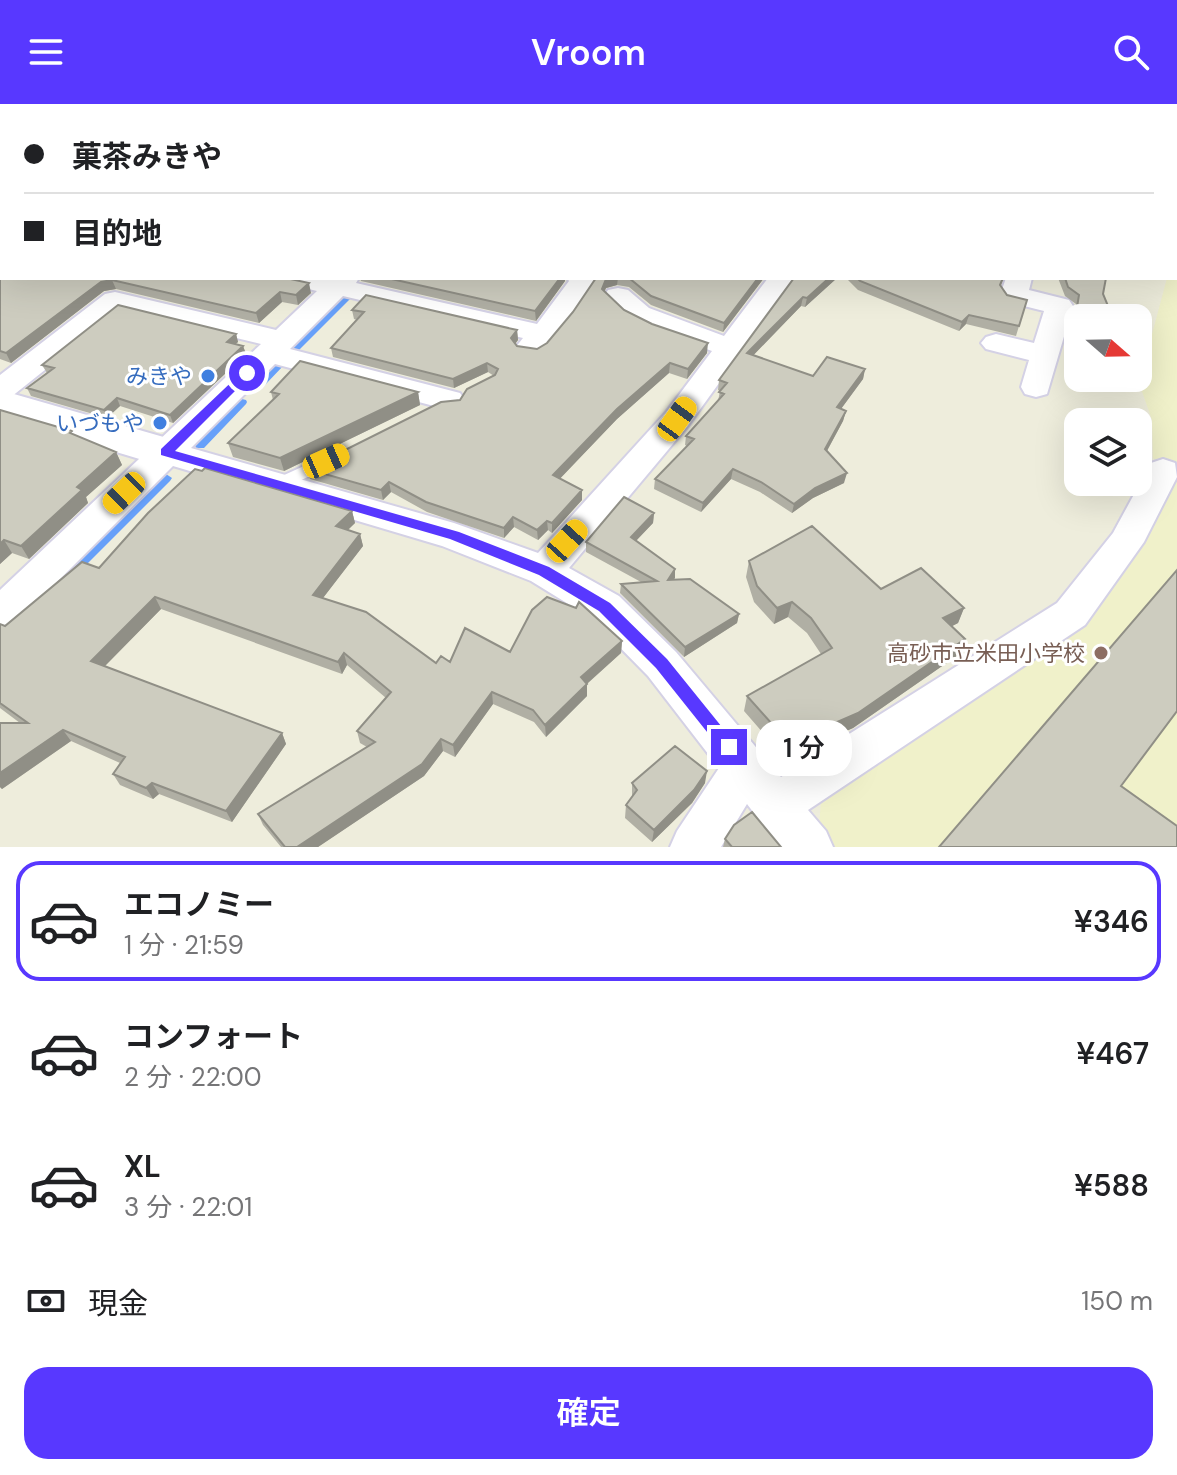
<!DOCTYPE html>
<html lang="ja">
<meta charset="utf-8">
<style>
:root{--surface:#fff;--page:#f6f6f6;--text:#202124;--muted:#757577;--line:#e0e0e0;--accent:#5838ff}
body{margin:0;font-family:"DM Sans","Noto Sans JP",sans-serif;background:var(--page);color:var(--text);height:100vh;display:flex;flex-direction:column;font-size:30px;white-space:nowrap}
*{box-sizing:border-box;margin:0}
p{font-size:26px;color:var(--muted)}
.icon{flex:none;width:44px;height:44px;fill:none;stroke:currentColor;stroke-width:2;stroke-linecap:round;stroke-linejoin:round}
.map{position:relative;height:743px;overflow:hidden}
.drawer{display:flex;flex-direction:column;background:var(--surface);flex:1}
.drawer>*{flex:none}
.hud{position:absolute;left:0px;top:0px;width:1178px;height:176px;box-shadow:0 8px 32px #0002;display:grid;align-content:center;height:176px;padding:0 24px;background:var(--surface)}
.needle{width:52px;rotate:110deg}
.buttons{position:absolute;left:1064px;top:200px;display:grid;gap:16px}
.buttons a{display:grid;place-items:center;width:88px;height:88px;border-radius:16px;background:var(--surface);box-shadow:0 8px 32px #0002;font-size:40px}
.end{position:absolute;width:36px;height:36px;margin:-18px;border:10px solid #5838ff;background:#fff;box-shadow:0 0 0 4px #fff}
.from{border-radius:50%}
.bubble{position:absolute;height:56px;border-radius:24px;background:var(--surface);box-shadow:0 8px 32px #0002;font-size:26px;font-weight:600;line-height:56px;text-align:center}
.car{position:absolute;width:24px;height:48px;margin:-24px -12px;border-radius:10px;box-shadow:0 0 6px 2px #0007;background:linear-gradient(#f5c518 24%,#345 0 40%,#f5c518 0 76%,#345 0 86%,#f5c518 0)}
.hud b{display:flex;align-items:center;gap:28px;height:76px;font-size:30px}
.hud b+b{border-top:2px solid var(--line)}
.hud i{width:20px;height:20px;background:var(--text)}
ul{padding:14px 0 0;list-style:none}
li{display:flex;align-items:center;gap:24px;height:120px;margin:0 16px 12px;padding:0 8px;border:4px solid transparent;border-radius:24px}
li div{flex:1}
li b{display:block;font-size:30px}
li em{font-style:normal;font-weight:600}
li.current{border-color:var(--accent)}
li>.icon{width:72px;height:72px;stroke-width:1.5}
.pay{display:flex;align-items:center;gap:20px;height:88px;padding:0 24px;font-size:30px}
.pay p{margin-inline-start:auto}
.button{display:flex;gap:16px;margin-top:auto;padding:16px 24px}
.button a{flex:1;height:92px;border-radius:24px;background:var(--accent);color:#fff;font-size:32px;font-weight:600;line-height:92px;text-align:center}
header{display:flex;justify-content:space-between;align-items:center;height:104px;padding:0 24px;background:var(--accent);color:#fff;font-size:36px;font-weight:600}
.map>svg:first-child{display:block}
.education{fill:#f0f1ca}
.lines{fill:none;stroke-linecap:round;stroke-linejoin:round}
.stream{fill:#67a0f9;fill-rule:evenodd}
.lane-casing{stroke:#d4d1e5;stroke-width:4}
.street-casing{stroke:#d4d1e5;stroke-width:4}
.secondary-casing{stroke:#d4d1e5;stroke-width:4}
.lane{fill:#fff;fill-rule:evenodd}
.street{fill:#fff;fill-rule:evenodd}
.secondary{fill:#fff;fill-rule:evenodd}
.wall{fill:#b0afa4}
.shaded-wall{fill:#908f86}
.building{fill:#cdccbf;stroke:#908f86;stroke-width:2}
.route{fill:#5838ff}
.shop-dot{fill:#3f7fe0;stroke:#fff;stroke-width:3}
.education-dot{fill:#8d6e63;stroke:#fff;stroke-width:3}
.labels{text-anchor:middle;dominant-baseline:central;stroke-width:6;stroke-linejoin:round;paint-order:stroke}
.shop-label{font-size:22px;fill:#366cbe;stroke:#fff;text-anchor:end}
.education-label{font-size:22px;fill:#785e54;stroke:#fff;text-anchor:end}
</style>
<header><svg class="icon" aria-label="menu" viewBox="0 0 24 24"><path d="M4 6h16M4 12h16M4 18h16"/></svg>Vroom<svg class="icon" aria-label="search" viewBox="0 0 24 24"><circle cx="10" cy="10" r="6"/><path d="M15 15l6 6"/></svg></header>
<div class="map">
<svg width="1177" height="743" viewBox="0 0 1177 743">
<rect width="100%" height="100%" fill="#eeeddc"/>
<!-- education -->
<path class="education" d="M 1177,140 L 1177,365 L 1153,354 L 1152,316 L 1139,279 L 1167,174 L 1176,174 Z
M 1177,376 L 1177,743 L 835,743 L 819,723 L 821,697 L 1083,509 Z"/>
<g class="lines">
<!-- stream -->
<path class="stream" d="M 347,190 L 350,191 L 350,195 L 294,251 L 288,251 L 286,249 L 344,191 Z
M 281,256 L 286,259 L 284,261 L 264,282 L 256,282 L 255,280 L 256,278 L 278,257 Z
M 242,295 L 246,296 L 247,298 L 246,300 L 204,344 L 196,344 L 195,341 L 196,338 L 238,296 Z
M 166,370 L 172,374 L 170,377 L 78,469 L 70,469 L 68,466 L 70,463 L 162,371 Z"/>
<defs>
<path id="lane" d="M 326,352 L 332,353 L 334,357 L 332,361 L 283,385 L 271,385 L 269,381 L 271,377 Z"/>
<path id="street" d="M 285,174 L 359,174 L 356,179 L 537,220 L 569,177 L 567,174 L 597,174 C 590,190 554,243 539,251 C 532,254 526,252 520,250 L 515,244 L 523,234 L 343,192 L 290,245 L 460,289 L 465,296 L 460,303 L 449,306 L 275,260 L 191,344 L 454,419 L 538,449 L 666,308 L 712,247 C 676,234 627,225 604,192 L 608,186 L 618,184 L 628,186 L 649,204 L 724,232 L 768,174 L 795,174 L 688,322 L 569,464 L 619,492 L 676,548 L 781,673 L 1057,499 L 1113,429 L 1151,359 L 1163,355 L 1175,359 L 1177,373 L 1144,438 L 1085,521 L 808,706 L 826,727 L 833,743 L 780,743 L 747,700 L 721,743 L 670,743 L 677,727 L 719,664 L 648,572 L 591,514 L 531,477 L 442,442 L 173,362 L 14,521 L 0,525 L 0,486 L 261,240 L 120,206 L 11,293 L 0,296 L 0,271 L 105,190 L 115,188 L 276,226 L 317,187 L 288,180 Z
M 1006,174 L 1032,174 L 1029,186 L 1069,196 L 1073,202 L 1047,290 L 1036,293 L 1025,290 L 1021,283 L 1029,256 L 986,245 L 981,239 L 986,233 L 996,230 L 1034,239 L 1044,207 L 1004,197 L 1000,191 Z"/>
<path id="secondary" d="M 0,286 L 181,338 L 187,348 L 181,358 L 166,363 L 0,313 Z"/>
</defs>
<!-- lane casing -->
<use href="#lane" class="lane-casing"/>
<!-- street casing -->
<use href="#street" class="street-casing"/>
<!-- secondary casing -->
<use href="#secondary" class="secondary-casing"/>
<!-- lane -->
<use href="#lane" class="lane"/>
<!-- street -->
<use href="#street" class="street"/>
<!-- secondary -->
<use href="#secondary" class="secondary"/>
</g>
<!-- wall -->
<path class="wall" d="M 433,0 L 1168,0 L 1168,2 L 445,2 Z
M 0,95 L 286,174 L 311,189 L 298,201 L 282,198 L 259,219 L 116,185 L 104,187 L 11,259 L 0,255 Z
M 360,174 L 565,174 L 565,177 L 536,217 L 361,177 Z
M 596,174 L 764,174 L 723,228 L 651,201 L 629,183 L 617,181 L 606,184 L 604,187 L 624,206 L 707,249 L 687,275 L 669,269 L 617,315 L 560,374 L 582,396 L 552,429 L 548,426 L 538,436 L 514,423 L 504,434 L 427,408 L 391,388 L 383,396 L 310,375 L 307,365 L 460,296 L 494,272 L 488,268 L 454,284 L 333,253 L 331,244 L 357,216 L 354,215 L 352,206 L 517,226 L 518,236 L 515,240 L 517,242 L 537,245 L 547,239 L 573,208 Z
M 794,174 L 837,174 L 805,203 L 801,202 L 753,251 L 813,272 L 865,265 L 863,275 L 841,305 L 846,307 L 843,317 L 827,347 L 844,379 L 813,394 L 792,409 L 760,388 L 731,375 L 701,408 L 654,385 L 655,375 L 687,342 L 685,341 L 686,332 L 718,297 L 720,287 L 718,286 L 719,276 Z
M 846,174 L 1003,174 L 1001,181 L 1019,222 L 1016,232 L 966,220 L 959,227 L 858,186 Z
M 1058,174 L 1106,174 L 1103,190 L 1113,214 L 1078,214 L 1078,226 L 1073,213 L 1076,200 L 1065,192 Z
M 236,230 L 238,238 L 235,240 L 243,242 L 246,250 L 173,319 L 120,302 L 107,314 L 31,292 L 27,284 L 47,269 L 42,261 Z
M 1078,238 L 1078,262 L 1073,261 Z
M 271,288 L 418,288 L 420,301 L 284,367 L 233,353 L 228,339 L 273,296 Z
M 0,306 L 74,331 L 116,348 L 122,361 L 86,393 L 88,399 L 29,455 L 12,449 L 0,460 Z
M 202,367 L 352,407 L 355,419 L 348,426 L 360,430 L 363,442 L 323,494 L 436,559 L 510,548 L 622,537 L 621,549 L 587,580 L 587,592 L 546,633 L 534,618 L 493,600 L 455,653 L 443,647 L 424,672 L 318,743 L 281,743 L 263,721 L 258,710 L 367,643 L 360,639 L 357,627 L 386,594 L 347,561 L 342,570 L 161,505 L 105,562 L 282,629 L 286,640 L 232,718 L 159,690 L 153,695 L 120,681 L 113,670 L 120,659 L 71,637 L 2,685 L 0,683 L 0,619 L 20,619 L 0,604 L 0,520 L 5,522 L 99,464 Z
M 654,409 L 653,419 L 636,437 L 675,465 L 674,476 L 739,510 L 737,519 L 684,553 L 620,489 L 621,480 L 641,478 L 586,448 L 586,438 Z
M 749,457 L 964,504 L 958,519 L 952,522 L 965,535 L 958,551 L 853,624 L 785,654 L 744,607 L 747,592 L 821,550 L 807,529 L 788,513 L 774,520 L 754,498 L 746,473 Z
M 632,679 L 705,679 L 692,699 L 652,738 L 625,714 L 626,701 L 632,693 Z
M 725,735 L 781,743 L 723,743 Z"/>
<!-- shaded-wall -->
<path class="shaded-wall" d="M 560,174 L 565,174 L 565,177 L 536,217 L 535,207 Z
M 610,174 L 618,174 L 617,181 L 606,184 L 602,194 L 602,185 L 606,175 Z
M 758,174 L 764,174 L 723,228 L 724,219 Z
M 829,174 L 837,174 L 805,203 L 807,194 Z
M 112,176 L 116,185 L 104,187 L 11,259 L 6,249 L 101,178 Z
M 309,179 L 311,189 L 298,201 L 296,191 Z
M 280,188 L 282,198 L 259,219 L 256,209 Z
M 803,193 L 801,202 L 746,259 L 747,249 Z
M 969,211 L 966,220 L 959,227 L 962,218 Z
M 517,226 L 518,236 L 512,244 L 511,234 Z
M 236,230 L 238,238 L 229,246 L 227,238 Z
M 708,239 L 707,249 L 687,275 L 688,265 Z
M 243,242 L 246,250 L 173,319 L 170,311 Z
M 487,259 L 488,268 L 454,284 L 453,275 Z
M 670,259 L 669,269 L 617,315 L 554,381 L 553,371 L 617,305 Z
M 865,265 L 863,275 L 835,313 L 837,303 Z
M 418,288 L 420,301 L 284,367 L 280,354 Z
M 117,294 L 120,302 L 107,314 L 104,306 Z
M 846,307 L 843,317 L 823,354 L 825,345 Z
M 116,348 L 122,361 L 86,393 L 88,399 L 29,455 L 21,442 L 77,383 Z
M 733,365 L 731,375 L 701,408 L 703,399 Z
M 847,369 L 844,379 L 813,394 L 792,409 L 794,400 L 815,384 Z
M 389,378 L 391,388 L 383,396 L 381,386 Z
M 582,386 L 582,396 L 552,429 L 552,419 Z
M 352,407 L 355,419 L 339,434 L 336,422 Z
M 654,409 L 653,419 L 630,443 L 631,433 Z
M 513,413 L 514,423 L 504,434 L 504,424 Z
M 547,417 L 548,426 L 538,436 L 537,426 Z
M 360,430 L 363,442 L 316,503 L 313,491 Z
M 4,436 L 12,449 L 0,460 L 0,440 Z
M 675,465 L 675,474 L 667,486 L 668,476 Z
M 155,493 L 161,505 L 98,569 L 91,557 Z
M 792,498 L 788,513 L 774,520 L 777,504 Z
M 964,504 L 958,519 L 937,530 L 943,514 Z
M 739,510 L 737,519 L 684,553 L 685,543 Z
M 965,535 L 958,551 L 853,624 L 785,654 L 789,639 Z
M 622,537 L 621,549 L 581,585 L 581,573 Z
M 344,549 L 347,561 L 342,570 L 338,558 Z
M 587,580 L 587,592 L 546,633 L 545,621 Z
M 492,588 L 493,600 L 455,653 L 453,641 Z
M 63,626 L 71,637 L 2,685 L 0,683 L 0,669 Z
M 282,629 L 286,640 L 232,718 L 226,707 Z
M 441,635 L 443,647 L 424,672 L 318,743 L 297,743 Z
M 707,667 L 705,679 L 692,699 L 652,738 L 654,726 Z
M 152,679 L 159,690 L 153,695 L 146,684 Z"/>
<!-- building -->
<path class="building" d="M 105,0 L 352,0 L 353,2 L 106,2 Z
M 455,0 L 1042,0 L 1039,2 L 453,2 Z
M 1044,0 L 1168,0 L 1168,2 L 1043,2 Z
M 1176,16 L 1177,16 L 1177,113 L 1176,113 Z
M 2,94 L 2,174 L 286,174 L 309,179 L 296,191 L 280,188 L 256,209 L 112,176 L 101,178 L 6,249 L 0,247 L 0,95 Z
M 387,174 L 560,174 L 535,207 Z
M 596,174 L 610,174 L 606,175 L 602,185 L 624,206 L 652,220 L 708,239 L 688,265 L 670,259 L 617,305 L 553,371 L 582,386 L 552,419 L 547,417 L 537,426 L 513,413 L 504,424 L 426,398 L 389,378 L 381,386 L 307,365 L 441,298 L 460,296 L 467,285 L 495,271 L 498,265 L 487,259 L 453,275 L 331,244 L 364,208 L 352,206 L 366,191 L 517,226 L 511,234 L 517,242 L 537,245 L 547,239 L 573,208 Z
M 629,174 L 758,174 L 724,219 L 651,192 Z
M 794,174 L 829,174 L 807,194 L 803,193 L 747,249 L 813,272 L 827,253 L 865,265 L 837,303 L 846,307 L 825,345 L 847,369 L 815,384 L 794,400 L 761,378 L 733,365 L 703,399 L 655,375 L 694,335 L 686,332 L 724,290 L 719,288 L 727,279 L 719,276 Z
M 857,174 L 1003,174 L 1000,181 L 1007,191 L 1027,196 L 1019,222 L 969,211 L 962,218 L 860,177 Z
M 1065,174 L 1106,174 L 1103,190 L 1113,214 L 1081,214 L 1077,203 L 1079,191 L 1068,183 Z
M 118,201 L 236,230 L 227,238 L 243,242 L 170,311 L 117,294 L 104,306 L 27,284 L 54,264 L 42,261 Z
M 300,257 L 418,288 L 280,354 L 228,339 L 279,290 L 271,288 Z
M 0,306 L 72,327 L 70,329 L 116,348 L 77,383 L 82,386 L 21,442 L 4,436 L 0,440 Z
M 205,364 L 352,407 L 336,422 L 360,430 L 313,491 L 366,508 L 436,559 L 441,552 L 450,558 L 465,524 L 510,548 L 532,506 L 547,493 L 576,504 L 579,498 L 622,537 L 581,573 L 587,580 L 545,621 L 533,606 L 492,588 L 453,641 L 441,635 L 422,660 L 297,743 L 285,743 L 258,710 L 375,638 L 357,627 L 391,588 L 344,549 L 338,558 L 155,493 L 91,557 L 282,629 L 226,707 L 152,679 L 146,684 L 113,670 L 125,653 L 63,626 L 0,669 L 0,619 L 28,619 L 0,599 L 0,520 L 5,522 L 82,458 L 99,464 L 148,409 L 195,365 L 202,367 Z
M 624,393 L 654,409 L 631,433 L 675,465 L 668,476 L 690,475 L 739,510 L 685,543 L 621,480 L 657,477 L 586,438 Z
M 812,422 L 881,485 L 921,464 L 964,504 L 943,514 L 965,535 L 858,609 L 789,639 L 747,592 L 832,544 L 811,514 L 792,498 L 777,504 L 757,482 L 749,457 Z
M 1177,466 L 1177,607 L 1121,682 L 1177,722 L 1177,743 L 939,743 Z
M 675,642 L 707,667 L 694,686 L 654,726 L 626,701 L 637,686 L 632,679 Z
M 752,708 L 781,743 L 732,743 L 725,735 L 734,721 Z"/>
<!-- route -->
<path class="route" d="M 243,267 L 253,269 L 175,347 L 459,428 L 549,463 L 610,499 L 667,555 L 734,638 L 737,643 L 734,648 L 723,648 L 656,564 L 599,507 L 539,471 L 450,435 L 161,351 L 161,345 Z"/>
<!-- markers -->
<g class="shop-dot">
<circle cx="208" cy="272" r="8"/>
<circle cx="160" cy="319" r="8"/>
</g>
<circle class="education-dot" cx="1101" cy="549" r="8"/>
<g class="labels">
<!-- shop labels -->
<g class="shop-label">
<text x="192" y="272">みきや</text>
<text x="144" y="319">いづもや</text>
</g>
<!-- education labels -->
<g class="education-label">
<text x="1085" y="549">高砂市立米田小学校</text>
</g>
</g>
</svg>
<div class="buttons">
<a><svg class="needle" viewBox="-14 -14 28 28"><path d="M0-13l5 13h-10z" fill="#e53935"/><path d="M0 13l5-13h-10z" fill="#757577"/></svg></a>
<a><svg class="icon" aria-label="layers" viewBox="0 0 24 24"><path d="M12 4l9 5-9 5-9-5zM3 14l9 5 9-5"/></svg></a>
</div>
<i class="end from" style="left:247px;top:269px"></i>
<i class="end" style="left:729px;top:643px"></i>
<div class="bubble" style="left:756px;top:616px;width:96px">1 分</div>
<i class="car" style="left:677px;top:315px;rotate:36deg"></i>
<i class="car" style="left:326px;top:357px;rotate:66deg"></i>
<i class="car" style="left:124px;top:389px;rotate:226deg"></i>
<i class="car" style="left:567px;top:437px;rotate:42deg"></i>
<div class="hud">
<b><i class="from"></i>菓茶みきや</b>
<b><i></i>目的地</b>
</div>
</div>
<section class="drawer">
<ul>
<li class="current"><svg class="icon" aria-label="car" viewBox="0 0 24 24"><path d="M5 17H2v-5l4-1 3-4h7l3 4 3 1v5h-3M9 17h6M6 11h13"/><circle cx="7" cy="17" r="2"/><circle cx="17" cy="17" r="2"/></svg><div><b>エコノミー</b><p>1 分 · 21:59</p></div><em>¥346</em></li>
<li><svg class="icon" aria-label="car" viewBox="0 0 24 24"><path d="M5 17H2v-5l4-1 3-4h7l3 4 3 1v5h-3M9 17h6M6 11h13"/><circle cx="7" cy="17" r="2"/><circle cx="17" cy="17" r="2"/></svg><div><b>コンフォート</b><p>2 分 · 22:00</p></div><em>¥467</em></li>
<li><svg class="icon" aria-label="car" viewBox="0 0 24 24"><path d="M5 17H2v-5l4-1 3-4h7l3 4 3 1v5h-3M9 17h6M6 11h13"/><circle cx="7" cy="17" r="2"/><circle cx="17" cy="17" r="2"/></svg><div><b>XL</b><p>3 分 · 22:01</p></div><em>¥588</em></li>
</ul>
<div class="pay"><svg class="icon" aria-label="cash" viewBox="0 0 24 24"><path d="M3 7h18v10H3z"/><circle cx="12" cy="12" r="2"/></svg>現金<p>150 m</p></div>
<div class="button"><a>確定</a></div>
</section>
